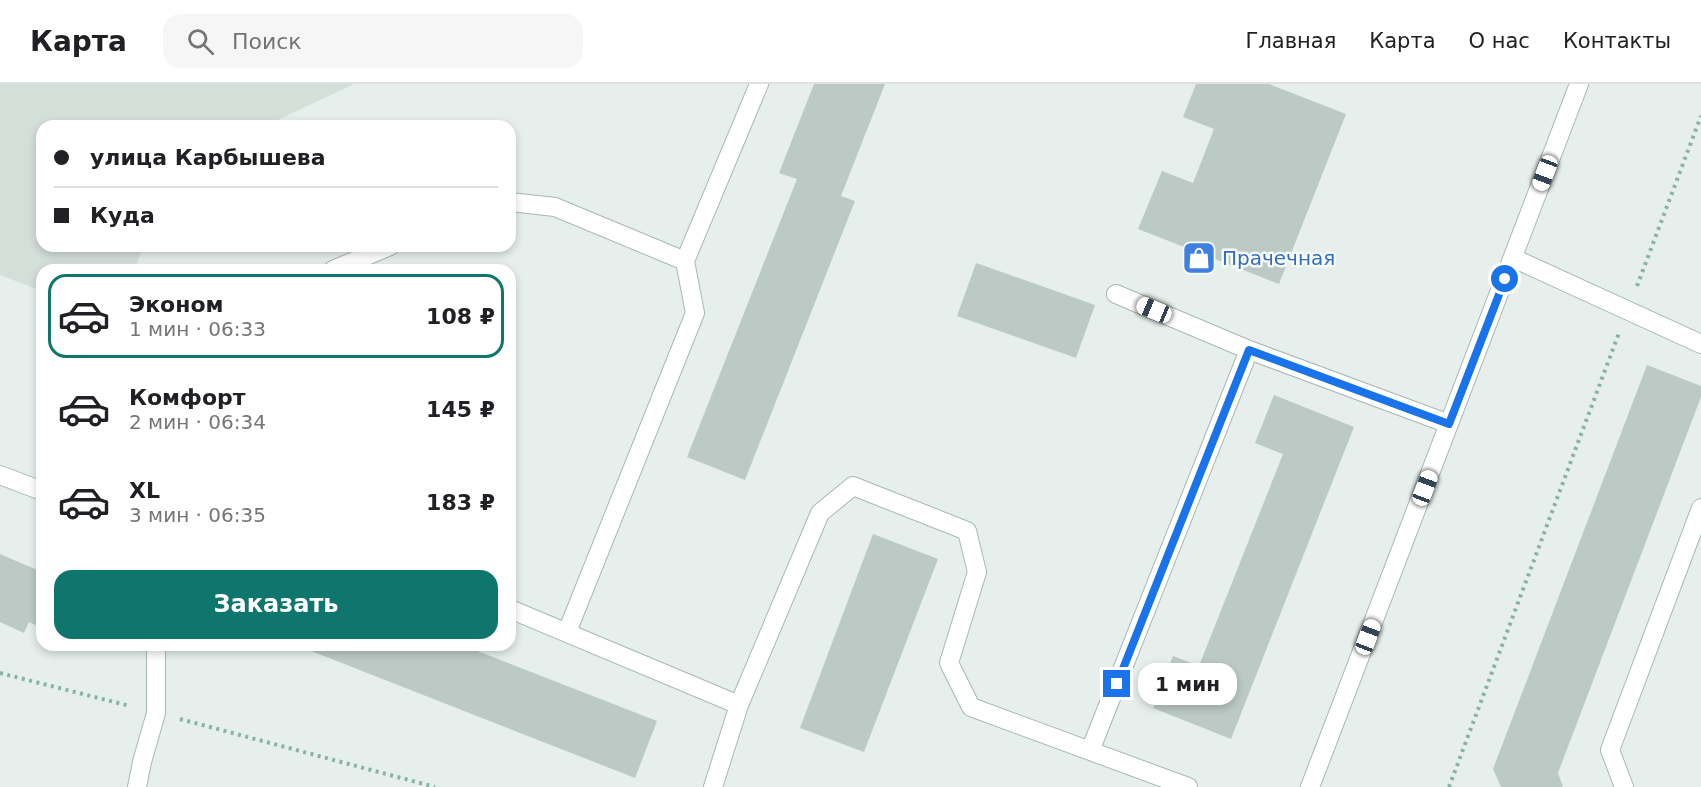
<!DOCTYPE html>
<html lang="ru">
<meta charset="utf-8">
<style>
:root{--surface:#fff;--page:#f6f6f6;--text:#202124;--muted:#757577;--line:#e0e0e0;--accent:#0f766e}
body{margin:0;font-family:"DejaVu Sans",sans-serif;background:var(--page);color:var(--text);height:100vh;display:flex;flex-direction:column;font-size:22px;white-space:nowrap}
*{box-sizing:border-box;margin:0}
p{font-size:20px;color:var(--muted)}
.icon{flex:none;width:33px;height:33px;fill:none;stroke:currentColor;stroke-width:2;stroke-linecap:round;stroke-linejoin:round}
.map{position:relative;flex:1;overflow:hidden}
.sheet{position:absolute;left:36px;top:180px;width:480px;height:387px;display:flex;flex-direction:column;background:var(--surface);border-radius:18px;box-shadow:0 3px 9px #0003}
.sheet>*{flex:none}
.top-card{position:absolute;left:36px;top:36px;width:480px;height:132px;border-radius:18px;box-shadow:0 3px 9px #0003;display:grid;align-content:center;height:132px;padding:0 18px;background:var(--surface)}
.end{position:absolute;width:27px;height:27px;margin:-14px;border:8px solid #1a73e8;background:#fff;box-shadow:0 0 0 3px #fff}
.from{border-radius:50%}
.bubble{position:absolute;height:42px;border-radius:18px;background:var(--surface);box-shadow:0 3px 9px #0003;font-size:20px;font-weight:700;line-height:42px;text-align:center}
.car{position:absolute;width:18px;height:36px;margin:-18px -9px;border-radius:8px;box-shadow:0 0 4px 2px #0007;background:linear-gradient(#fff 24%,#345 0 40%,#fff 0 76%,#345 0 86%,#fff 0)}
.top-card b{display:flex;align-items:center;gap:21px;height:57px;font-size:22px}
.top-card b+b{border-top:2px solid var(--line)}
.top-card i{width:15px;height:15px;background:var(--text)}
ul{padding:10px 0 0;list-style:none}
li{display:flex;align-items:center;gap:18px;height:84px;margin:0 12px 9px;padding:0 6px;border:3px solid transparent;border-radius:18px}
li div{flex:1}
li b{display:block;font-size:22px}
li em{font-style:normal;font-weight:700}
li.selected{border-color:var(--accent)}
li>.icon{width:54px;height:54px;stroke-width:1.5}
.cta{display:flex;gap:12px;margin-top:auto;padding:12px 18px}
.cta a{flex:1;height:69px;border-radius:18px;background:var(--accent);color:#fff;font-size:24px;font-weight:700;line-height:69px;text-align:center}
header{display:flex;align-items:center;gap:36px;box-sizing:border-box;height:84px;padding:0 30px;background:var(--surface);border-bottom:2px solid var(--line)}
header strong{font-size:28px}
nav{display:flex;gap:33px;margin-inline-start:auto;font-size:21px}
.search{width:420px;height:54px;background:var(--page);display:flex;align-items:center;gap:15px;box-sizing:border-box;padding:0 21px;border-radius:18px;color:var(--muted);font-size:22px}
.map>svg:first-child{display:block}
.built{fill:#d4dfda}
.building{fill:#bbcac4}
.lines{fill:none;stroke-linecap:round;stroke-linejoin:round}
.minor-casing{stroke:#a8b8b2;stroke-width:20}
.path{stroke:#86b3a5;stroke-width:4;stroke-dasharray:3 4.5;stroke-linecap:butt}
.minor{stroke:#fff;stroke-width:18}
.route{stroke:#1a73e8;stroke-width:8}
.labels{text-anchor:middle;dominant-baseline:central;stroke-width:5;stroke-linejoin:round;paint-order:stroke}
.shop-label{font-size:20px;fill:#366cbe;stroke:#f7fbf9;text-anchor:start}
</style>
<header>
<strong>Карта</strong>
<div class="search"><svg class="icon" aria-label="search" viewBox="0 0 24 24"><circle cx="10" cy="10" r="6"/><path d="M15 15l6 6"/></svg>Поиск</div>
<nav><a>Главная</a><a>Карта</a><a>О нас</a><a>Контакты</a></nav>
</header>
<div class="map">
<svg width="1701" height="703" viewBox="0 0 1701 703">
<rect width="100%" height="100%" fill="#e6efeb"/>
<!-- built -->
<path class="built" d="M 0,0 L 354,0 L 265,42 L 42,42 L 42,162 L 144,162 L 134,186 L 42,186 L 42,207 L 0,191 Z"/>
<!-- building -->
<path class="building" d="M 814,0 L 885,0 L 841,112 L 855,117 L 745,396 L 687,373 L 797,95 L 779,89 Z
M 1196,0 L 1269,0 L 1346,30 L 1279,200 L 1138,145 L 1162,87 L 1193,99 L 1214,45 L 1183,33 Z
M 976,179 L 1095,221 L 1076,274 L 957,232 Z
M 1647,281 L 1701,302 L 1701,313 L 1558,689 L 1563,703 L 1501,703 L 1493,685 Z
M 1274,311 L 1354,343 L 1231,655 L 1153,624 L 1173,572 L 1199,582 L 1283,370 L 1255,359 Z
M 873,450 L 938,475 L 864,668 L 800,644 Z
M 0,470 L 42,488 L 42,544 L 29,538 L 24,549 L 0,538 Z
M 302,561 L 462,561 L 657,637 L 635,694 L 301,563 Z"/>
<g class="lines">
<defs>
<path id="minor" d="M 510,118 L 555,123 L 685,177
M 1513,174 L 1701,260
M 333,186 L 390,162
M 1116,210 L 1249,266 L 1449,340
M 0,391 L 42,407
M 510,525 L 739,621
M 567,548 L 695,229 L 685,177 L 759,0
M 1090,667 L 1249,266
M 137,703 L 142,678 L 156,629 L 156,561
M 713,703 L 739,621 L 820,429 L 853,402 L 967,447 L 977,488 L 949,579 L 971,623 L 1188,703
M 1310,703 L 1579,0
M 1624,703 L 1610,666 L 1701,424"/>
</defs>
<!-- minor casing -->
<use href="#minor" class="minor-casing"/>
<!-- path -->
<path class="path" d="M 1637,202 L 1701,32
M 0,589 L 130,622
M 180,635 L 435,703
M 1449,703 L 1619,249"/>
<!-- minor -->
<use href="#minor" class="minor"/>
</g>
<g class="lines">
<!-- route -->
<path class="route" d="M 1117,600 L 1249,266 L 1449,340 L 1505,195"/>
</g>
<!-- icons -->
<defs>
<symbol id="shop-square" viewBox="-11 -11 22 22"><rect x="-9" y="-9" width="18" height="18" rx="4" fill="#3f7fe0" stroke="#f7fbf9"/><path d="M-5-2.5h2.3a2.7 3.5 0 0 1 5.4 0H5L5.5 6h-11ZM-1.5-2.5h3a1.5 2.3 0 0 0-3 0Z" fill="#fff"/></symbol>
</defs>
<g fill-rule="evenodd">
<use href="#shop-square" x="1180" y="155" width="38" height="38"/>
</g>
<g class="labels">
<!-- shop labels -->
<g class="shop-label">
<text x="1222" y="174">Прачечная</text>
</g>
</g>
</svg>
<i class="end from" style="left:1505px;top:195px"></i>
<i class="end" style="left:1117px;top:600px"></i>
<div class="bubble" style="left:1138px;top:579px;width:99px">1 мин</div>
<i class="car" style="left:1545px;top:89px;rotate:201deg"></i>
<i class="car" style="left:1154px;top:226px;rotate:293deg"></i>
<i class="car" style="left:1425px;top:404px;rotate:21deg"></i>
<i class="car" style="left:1368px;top:553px;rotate:21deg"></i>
<div class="top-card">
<b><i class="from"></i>улица Карбышева</b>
<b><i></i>Куда</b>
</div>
<section class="sheet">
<ul>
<li class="selected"><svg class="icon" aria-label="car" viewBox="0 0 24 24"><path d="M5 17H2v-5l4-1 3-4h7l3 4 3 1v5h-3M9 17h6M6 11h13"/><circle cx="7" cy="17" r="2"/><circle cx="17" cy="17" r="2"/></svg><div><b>Эконом</b><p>1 мин · 06:33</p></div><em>108 ₽</em></li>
<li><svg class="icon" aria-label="car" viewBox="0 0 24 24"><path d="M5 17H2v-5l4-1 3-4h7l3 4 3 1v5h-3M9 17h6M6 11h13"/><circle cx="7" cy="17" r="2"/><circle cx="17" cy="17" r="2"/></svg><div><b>Комфорт</b><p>2 мин · 06:34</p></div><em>145 ₽</em></li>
<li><svg class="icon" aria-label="car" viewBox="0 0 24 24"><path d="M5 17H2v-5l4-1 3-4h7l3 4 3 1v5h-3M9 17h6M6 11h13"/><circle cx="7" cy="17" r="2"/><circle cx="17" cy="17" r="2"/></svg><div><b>XL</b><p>3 мин · 06:35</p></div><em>183 ₽</em></li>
</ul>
<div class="cta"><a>Заказать</a></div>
</section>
</div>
